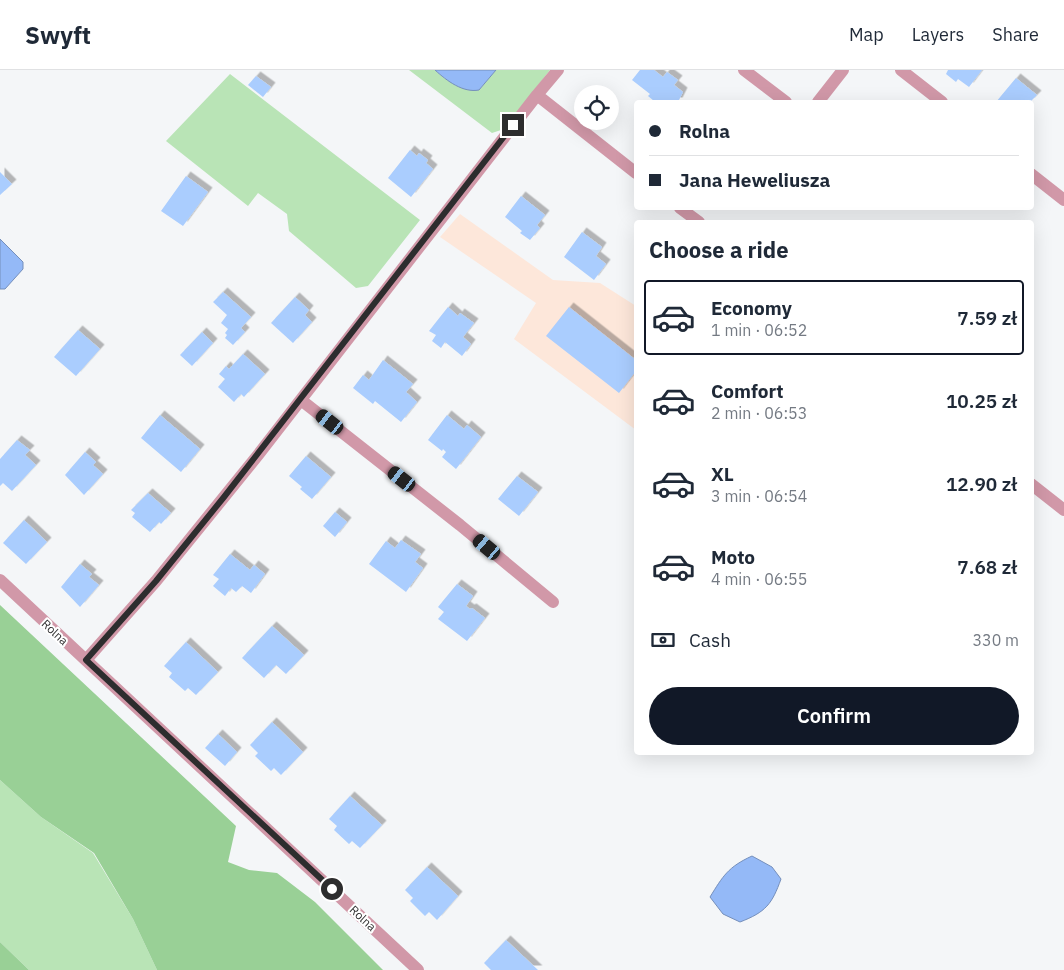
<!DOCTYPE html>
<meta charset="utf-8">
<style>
:root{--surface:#fff;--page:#f2f2f3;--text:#1f2937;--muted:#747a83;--line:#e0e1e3;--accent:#111827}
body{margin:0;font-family:"IBM Plex Sans",sans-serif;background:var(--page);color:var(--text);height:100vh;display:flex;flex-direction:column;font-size:19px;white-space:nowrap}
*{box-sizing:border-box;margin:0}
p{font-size:16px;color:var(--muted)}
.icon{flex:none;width:28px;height:28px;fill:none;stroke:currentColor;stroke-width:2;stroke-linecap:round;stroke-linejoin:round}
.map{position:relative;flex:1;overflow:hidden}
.drawer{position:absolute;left:634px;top:150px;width:400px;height:535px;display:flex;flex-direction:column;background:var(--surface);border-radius:5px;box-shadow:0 5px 20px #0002}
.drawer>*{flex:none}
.hud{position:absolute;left:634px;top:30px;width:400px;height:110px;border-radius:5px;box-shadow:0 5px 20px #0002;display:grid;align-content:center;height:110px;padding:0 15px;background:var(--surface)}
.controls{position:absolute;left:574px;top:15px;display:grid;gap:10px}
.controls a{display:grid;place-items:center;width:45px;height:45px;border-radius:50%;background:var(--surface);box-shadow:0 5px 20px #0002;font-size:25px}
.end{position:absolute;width:22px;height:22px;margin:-11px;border:6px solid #2d2d2e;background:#fff;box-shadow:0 0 0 2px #fff}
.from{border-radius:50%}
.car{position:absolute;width:15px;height:30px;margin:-15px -8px;border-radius:6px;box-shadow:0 0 4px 1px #0007;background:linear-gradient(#222 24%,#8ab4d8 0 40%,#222 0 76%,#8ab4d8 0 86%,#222 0)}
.hud b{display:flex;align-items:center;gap:18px;height:48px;font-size:19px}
.hud b+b{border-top:1px solid var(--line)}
.hud i{width:12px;height:12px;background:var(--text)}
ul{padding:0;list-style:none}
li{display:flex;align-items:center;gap:15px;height:75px;margin:0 10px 8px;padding:0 5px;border:2px solid transparent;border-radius:5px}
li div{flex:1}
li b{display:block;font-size:19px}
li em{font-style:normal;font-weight:600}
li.current{border-color:var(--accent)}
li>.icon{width:45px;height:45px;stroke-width:1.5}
h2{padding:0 15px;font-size:22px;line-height:60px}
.pay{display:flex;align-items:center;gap:12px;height:55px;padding:0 15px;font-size:19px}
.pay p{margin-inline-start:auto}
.cta{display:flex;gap:10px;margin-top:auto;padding:10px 15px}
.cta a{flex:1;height:58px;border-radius:30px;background:var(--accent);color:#fff;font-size:20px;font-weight:600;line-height:58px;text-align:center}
header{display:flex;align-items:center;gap:30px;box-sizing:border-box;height:70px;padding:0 25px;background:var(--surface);border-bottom:1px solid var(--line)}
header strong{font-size:24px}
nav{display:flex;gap:28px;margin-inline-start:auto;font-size:18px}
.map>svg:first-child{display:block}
.industrial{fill:#fde7da}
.green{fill:#b9e4b6}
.forest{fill:#99d096}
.water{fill:#94b9f7;stroke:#758fbb}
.building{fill:#aacdfe;filter:url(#shadow)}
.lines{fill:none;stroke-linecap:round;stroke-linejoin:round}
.minor{stroke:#d198a8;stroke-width:12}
.route{stroke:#2d2d2e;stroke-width:6}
.labels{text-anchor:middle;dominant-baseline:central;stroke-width:4;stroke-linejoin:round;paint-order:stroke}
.street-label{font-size:12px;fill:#2d2d2e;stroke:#fff}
</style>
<header>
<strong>Swyft</strong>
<nav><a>Map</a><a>Layers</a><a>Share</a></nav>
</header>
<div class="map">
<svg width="1064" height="900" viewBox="0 0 1064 900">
<defs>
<filter id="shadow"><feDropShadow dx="4.5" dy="-4.5" stdDeviation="0" flood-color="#0004"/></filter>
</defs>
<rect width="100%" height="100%" fill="#f4f6f8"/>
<!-- industrial -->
<path class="industrial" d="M 460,144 L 553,210 L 600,213 L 636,236 L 636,360 L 514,269 L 536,233 L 440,167 Z"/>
<!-- green -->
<path class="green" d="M 409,0 L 435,0 L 444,8 L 479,20 L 496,0 L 550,0 L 504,59 L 492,63 Z
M 230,4 L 420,150 L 368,216 L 356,218 L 289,161 L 287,144 L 258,123 L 248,136 L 166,71 Z
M 0,710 L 41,747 L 93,783 L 133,849 L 157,900 L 29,900 L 0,872 Z"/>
<!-- forest -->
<path class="forest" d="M 0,535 L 236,756 L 228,792 L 249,800 L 277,803 L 315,832 L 383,900 L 157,900 L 133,849 L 94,783 L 41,747 L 0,710 Z
M 0,872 L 29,900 L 0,900 Z"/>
<!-- water -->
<path class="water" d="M 435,0 L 496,0 L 479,20 C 463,23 447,11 435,0 Z
M 0,169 L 23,192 L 23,199 L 5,219 L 0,219 Z
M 752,786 L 772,797 L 781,809 C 772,834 766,842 740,852 L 723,844 L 710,827 C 723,806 728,797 752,786 Z"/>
<!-- building -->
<path class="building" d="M 640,0 L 654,0 L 663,7 L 667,2 L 678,10 L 674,15 L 683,22 L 678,32 L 652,32 L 654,31 L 648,26 L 650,24 L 632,10 Z
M 948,0 L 982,0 L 969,17 L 958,9 L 956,12 L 946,4 Z
M 256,6 L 271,17 L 263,27 L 248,15 Z
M 1016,8 L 1037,25 L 1030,32 L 996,32 Z
M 410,80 L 417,86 L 419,83 L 428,90 L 426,93 L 433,99 L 411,127 L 388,108 Z
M 0,102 L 12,114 L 0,125 Z
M 186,106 L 208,122 L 183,156 L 161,141 Z
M 521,126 L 545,145 L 537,155 L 540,158 L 530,170 L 520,163 L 522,161 L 505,147 Z
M 582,162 L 602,177 L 596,186 L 606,194 L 594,210 L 564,187 Z
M 223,222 L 251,247 L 241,258 L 245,262 L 233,275 L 225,268 L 227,265 L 225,263 L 228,259 L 221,253 L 227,245 L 213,232 Z
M 295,227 L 309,240 L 305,245 L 312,252 L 293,273 L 271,253 Z
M 448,237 L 458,246 L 460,243 L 474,253 L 463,267 L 471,274 L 462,286 L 445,272 L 441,278 L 432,271 L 436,265 L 429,261 Z
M 569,237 L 636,290 L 636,301 L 619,323 L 546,266 Z
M 78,260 L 100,279 L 76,306 L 54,287 Z
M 202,262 L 213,273 L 192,296 L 180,285 Z
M 243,284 L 265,304 L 244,327 L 241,324 L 234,332 L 218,317 L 225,309 L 219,304 L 226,296 L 229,299 Z
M 383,290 L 413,314 L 406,322 L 417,332 L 401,352 L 375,331 L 373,334 L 353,318 L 363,305 L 369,310 Z
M 160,345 L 200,379 L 181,402 L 141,368 Z
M 447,345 L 464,359 L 467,355 L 481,367 L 456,399 L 442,387 L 446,382 L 443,379 L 442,381 L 428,370 Z
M 17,370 L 30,380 L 25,385 L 36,395 L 12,421 L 3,413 L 0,416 L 0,389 Z
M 85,382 L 96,392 L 93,395 L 103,404 L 84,425 L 65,405 Z
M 306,386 L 331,407 L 312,429 L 300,419 L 302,417 L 289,406 Z
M 517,406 L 538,422 L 519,446 L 498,429 Z
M 148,423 L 171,443 L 161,454 L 159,452 L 150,462 L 132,447 L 135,443 L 131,440 Z
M 335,442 L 347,452 L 335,467 L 323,456 Z
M 24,450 L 47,472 L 26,494 L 3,473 Z
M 401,470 L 421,484 L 415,492 L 423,498 L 406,522 L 369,494 L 386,471 L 395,478 Z
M 230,484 L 250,500 L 254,495 L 265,504 L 251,523 L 242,516 L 236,522 L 231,518 L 225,526 L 213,516 L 219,509 L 213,505 Z
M 80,494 L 92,504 L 89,507 L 99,515 L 80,537 L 61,517 Z
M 457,514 L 473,526 L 466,536 L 470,539 L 472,538 L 485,548 L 467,571 L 438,549 L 444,542 L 438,537 Z
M 272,556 L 304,585 L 286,604 L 276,595 L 264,608 L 242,588 Z
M 186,572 L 218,602 L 196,625 L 188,618 L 185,621 L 169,607 L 172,603 L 164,596 Z
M 272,652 L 303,682 L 281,705 L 274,698 L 271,701 L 255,686 L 258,683 L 250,675 Z
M 218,664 L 237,682 L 225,696 L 205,678 Z
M 350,726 L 382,755 L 360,778 L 352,771 L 349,774 L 334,760 L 337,756 L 329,749 Z
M 427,797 L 458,826 L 437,850 L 429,842 L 425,846 L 410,831 L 413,828 L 405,820 Z
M 506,870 L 538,900 L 491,900 L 484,893 Z"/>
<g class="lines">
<!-- minor -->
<path class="minor" d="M 744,0 L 786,32
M 901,0 L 942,32
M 537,25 L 636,103
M 818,32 L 843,0
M 1031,104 L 1064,130
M 680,138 L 699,152
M 301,330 L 460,455 L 553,532
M 1031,414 L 1064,440
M 0,510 L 418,900
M 86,590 L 156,511 L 258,385 L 537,25 L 558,0"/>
</g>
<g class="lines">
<!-- route -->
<path class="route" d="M 332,819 L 86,590 L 156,511 L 224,427 L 513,55"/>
</g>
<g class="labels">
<!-- street labels -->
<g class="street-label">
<text transform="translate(55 562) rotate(43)">Rolna</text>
<text transform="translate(363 848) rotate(43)">Rolna</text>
</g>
</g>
</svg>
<div class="controls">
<a><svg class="icon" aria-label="locate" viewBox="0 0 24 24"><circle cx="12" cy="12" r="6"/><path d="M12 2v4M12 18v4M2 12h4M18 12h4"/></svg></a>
</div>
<i class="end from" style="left:332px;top:819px"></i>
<i class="end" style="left:513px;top:55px"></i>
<i class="car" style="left:330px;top:352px;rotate:308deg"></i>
<i class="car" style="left:402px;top:409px;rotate:308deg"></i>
<i class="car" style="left:487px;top:477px;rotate:310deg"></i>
<div class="hud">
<b><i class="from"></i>Rolna</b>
<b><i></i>Jana Heweliusza</b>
</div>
<section class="drawer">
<h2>Choose a ride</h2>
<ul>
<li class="current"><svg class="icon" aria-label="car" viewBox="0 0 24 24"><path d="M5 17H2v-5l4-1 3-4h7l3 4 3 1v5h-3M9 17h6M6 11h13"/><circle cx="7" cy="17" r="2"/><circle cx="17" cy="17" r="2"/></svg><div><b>Economy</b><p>1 min · 06:52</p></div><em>7.59 zł</em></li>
<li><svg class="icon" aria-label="car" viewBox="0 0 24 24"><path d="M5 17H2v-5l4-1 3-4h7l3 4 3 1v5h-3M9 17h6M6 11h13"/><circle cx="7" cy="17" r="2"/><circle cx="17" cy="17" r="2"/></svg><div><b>Comfort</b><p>2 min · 06:53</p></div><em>10.25 zł</em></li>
<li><svg class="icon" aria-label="car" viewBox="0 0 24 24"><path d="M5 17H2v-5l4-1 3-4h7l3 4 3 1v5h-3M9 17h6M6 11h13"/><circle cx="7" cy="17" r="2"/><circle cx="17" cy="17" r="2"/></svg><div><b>XL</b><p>3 min · 06:54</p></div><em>12.90 zł</em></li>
<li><svg class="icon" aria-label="car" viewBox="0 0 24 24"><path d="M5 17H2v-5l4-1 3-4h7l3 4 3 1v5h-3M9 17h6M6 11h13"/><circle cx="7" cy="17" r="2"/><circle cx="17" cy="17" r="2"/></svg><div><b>Moto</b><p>4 min · 06:55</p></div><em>7.68 zł</em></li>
</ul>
<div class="pay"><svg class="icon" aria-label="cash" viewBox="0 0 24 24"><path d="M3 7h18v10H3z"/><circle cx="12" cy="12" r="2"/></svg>Cash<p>330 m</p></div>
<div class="cta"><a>Confirm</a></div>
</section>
</div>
